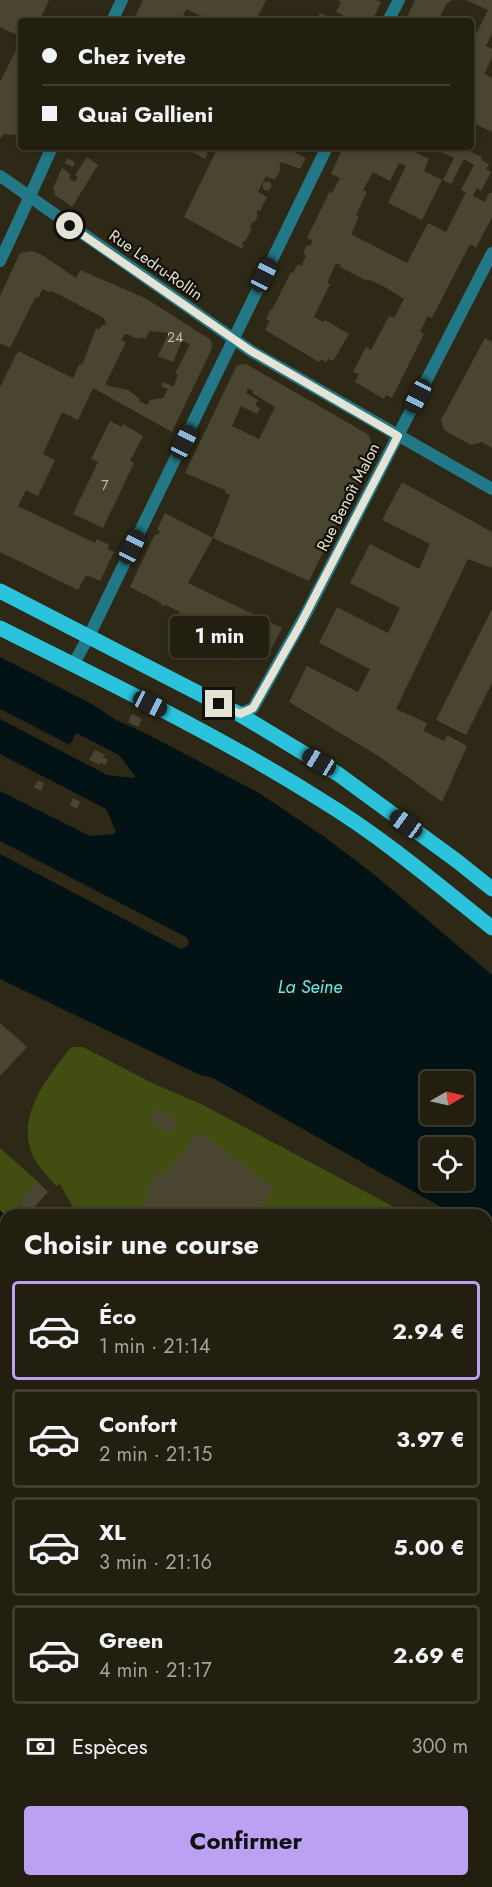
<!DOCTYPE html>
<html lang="fr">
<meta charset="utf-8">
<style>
:root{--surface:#221f10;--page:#2a2719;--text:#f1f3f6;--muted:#a2a29f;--line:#3f3d30;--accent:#bca0f2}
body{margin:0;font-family:Jost,sans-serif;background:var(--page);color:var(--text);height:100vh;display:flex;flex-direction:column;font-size:22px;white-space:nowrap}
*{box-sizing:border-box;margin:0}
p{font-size:20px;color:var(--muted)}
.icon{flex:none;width:33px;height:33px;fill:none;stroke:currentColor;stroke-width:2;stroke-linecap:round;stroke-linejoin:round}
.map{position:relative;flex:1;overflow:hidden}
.side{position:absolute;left:0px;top:1209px;width:492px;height:678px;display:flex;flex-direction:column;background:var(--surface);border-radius:18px 18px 0 0;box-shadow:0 3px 9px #0003,0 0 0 2px var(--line)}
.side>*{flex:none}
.guide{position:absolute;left:18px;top:18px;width:456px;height:132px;border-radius:6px;box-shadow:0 3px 9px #0003,0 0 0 2px var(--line);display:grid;align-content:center;height:132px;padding:0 24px;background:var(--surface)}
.needle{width:39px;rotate:81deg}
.controls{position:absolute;left:420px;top:1071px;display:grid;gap:12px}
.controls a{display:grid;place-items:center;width:54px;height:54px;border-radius:6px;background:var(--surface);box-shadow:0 3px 9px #0003,0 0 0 2px var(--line);font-size:30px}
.end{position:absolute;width:27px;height:27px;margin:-14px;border:8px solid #e5e2d6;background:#111;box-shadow:0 0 0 3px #111}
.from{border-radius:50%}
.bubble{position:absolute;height:42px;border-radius:6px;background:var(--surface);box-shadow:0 3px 9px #0003,0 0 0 2px var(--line);font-size:20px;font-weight:700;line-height:42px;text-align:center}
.car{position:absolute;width:18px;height:36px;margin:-18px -9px;border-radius:8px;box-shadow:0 0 4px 2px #0007;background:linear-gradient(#222 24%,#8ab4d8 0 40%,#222 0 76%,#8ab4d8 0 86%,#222 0)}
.guide b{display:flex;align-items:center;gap:21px;height:57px;font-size:22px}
.guide b+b{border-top:2px solid var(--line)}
.guide i{width:15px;height:15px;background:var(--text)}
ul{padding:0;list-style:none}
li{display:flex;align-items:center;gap:18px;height:99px;margin:0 12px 9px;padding:0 12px;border:3px solid var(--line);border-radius:6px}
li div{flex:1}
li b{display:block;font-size:22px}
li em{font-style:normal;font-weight:700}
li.selected{border-color:var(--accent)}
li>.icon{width:54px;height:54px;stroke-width:1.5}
h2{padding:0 24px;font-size:27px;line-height:72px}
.pay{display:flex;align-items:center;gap:15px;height:66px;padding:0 24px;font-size:22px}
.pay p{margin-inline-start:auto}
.action{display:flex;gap:12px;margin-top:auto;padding:12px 24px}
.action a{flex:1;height:69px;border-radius:6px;background:var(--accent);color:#111;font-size:24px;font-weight:700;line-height:69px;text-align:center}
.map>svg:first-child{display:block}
.green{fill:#424e11}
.water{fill:#031315;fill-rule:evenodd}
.building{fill:#4a4531;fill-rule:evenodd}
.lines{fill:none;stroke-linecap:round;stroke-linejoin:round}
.minor{stroke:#227887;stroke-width:12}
.primary{stroke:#2ac3db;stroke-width:15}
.route{stroke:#e5e2d6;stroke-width:8}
.labels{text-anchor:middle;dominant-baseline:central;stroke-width:4.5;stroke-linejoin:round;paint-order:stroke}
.number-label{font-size:14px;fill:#bebbad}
.street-label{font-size:16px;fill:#e5e2d6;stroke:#141109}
.water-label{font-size:18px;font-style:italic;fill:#60ebfa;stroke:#141109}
</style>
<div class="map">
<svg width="492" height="1887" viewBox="0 0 492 1887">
<rect width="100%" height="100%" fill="#2e2916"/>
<!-- green -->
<path class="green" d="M 71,1047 L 83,1047 L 152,1083 L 201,1104 L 409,1215 L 77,1215 L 60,1184 L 56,1186 C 49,1177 38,1167 33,1156 C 15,1116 48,1077 71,1047 Z
M 0,1148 L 38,1182 L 17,1204 L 27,1215 L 6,1215 L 6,1218 L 0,1210 Z
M 486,1256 L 492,1259 L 492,1825 L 486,1819 Z
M 0,1560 L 6,1571 L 6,1881 L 216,1881 L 221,1887 L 0,1887 Z
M 486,1853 L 492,1860 L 492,1887 L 465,1887 L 459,1881 L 486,1881 Z"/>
<!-- water -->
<path class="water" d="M 0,657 L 92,704 L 116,720 L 147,734 L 259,793 L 326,838 L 376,876 L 492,975 L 492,1236 L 486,1233 L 486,1215 L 455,1215 L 213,1078 L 200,1075 L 0,979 L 0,854 L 181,949 L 188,945 L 189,941 L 186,937 L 0,841 L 0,791 L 90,836 L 113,834 L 116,832 L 106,809 L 0,754 L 0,719 L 107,775 L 134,778 L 135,776 L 119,755 L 76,733 L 70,745 L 0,709 ZM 430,1082 L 464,1082 L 464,1114 L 430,1114 ZM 430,1148 L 464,1148 L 464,1180 L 430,1180 Z
M 0,1210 L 6,1218 L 6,1571 L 0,1560 Z
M 216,1881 L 459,1881 L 465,1887 L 221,1887 Z"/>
<!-- building -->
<path class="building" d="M 0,0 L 49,0 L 41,17 L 49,21 L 21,21 L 21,37 L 0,27 Z
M 143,0 L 266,0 L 256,21 L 211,21 L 186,9 L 181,21 L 133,21 Z
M 337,0 L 376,0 L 381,2 L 372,21 L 340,21 L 343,15 L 336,12 L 341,2 Z
M 415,0 L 452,0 L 447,3 L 439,19 L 442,21 L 436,21 L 437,18 L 432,16 L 429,21 L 405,21 Z
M 466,0 L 492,0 L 492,34 L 486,46 L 492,49 L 492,58 L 484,74 L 492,78 L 492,132 L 471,122 L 474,112 L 471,110 L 471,44 L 488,10 Z
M 320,13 L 326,16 L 323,21 L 317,20 Z
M 21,40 L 21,130 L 20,133 L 14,135 L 4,134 L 0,139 L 0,82 Z
M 192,147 L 208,153 L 205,159 L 190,151 Z
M 218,147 L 284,147 L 306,158 L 300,169 L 281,162 L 279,167 L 281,168 L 275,180 L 266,176 L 258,192 L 267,197 L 260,211 L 258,210 L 256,214 L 258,215 L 254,223 L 252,222 L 250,227 L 252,228 L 245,242 L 243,241 L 242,244 L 244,245 L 242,249 L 184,217 Z
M 343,147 L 372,147 L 374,150 L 375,147 L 405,147 L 429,159 L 424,171 L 442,180 L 422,220 L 388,203 L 406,166 L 399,163 L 390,181 L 373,172 L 363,190 L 367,192 L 356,215 L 359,217 L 351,234 L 407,263 L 428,223 L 446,232 L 466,192 L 461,190 L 474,165 L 464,159 L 451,184 L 443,180 L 454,158 L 434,149 L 435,147 L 461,147 L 482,157 L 481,160 L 489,164 L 486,169 L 491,172 L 481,191 L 477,188 L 473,196 L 485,202 L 489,193 L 492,193 L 492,217 L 476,248 L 470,244 L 432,318 L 428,316 L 420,332 L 424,334 L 392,398 L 386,395 L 384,399 L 355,382 L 359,374 L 353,372 L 366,347 L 371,350 L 389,316 L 394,318 L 404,299 L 383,286 L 368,279 L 367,281 L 340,267 L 341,265 L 336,263 L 327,283 L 330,284 L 314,317 L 323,322 L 325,320 L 349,334 L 333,361 L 328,359 L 326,362 L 321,359 L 319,362 L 265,330 L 270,321 L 266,319 L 271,309 L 272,310 L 291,272 L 293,273 L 298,264 L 301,266 L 306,256 L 303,254 L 307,245 L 310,246 L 313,241 L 307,238 L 330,191 L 332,193 L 340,178 L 331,174 Z
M 87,157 L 98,165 L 72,207 L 55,195 L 53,188 L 62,168 L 71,175 L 69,178 L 75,182 L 78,177 L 75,175 Z
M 67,158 L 75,162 L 73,167 L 65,163 Z
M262.5 186a4.5 4.5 0 1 1 9 0a4.5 4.5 0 1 1-9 0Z
M 32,251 L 42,255 L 76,278 L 80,270 L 145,298 L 211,340 L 212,348 L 172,432 L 93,388 L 78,420 L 62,412 L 43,454 L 55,460 L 38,496 L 26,490 L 18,506 L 95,543 L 97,539 L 109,545 L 107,549 L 114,552 L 100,581 L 86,575 L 78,590 L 0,552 L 0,387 L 18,351 L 73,378 L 79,365 L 83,363 L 96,328 L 99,330 L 101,326 L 106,324 L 104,318 L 52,291 L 49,292 L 42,289 L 39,297 L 35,298 L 10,348 L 0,343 L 0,296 L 20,253 ZM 150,331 L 169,333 L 158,356 L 173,362 L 182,341 L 190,344 L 175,374 L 178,375 L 173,387 L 164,382 L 161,386 L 168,389 L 163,398 L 150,400 L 147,405 L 139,401 L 140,399 L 128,390 L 105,385 L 126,342 L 121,340 L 124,335 L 127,334 L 138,339 L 141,337 L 145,339 Z
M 485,338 L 492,342 L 492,448 L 482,442 L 471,445 L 444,430 L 441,420 Z
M 246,364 L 369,435 L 373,450 L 309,581 L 213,538 L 230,495 L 225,493 L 225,490 L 185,473 L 237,365 ZM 248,388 L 253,391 L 252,393 L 275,407 L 259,439 L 232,426 L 241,406 L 257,414 L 260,408 L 255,405 L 258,400 L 246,393 Z
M 110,421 L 122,427 L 123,424 L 143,436 L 130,461 L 134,463 L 103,528 L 73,514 L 98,462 L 91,459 Z
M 402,482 L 492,532 L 492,568 L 468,559 L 396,709 L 427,723 L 424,731 L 444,741 L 447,735 L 467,746 L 442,802 L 380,757 L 289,702 L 307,666 L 358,692 L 370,669 L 319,643 L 337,607 L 388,633 L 400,608 L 350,583 L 370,544 L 419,569 L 430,544 L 382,520 Z
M 165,513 L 213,538 L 188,583 L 282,628 L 267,657 L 245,645 L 237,661 L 171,628 L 180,612 L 166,605 L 162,606 L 161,603 L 130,587 L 155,534 L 158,535 L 160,531 L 157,530 Z
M 492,609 L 492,683 L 466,735 L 436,720 Z
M 132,714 L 142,719 L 138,727 L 128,722 Z
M 95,750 L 105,755 L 103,757 L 108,760 L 105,765 L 101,762 L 100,765 L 89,760 Z
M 38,780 L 44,783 L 41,791 L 34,787 Z
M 73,798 L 80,802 L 77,809 L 70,805 Z
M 0,1023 L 27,1047 L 0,1076 Z
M 158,1107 L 178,1122 L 169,1134 L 149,1119 Z
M 199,1131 L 274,1188 L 253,1215 L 135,1215 L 151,1194 L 145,1190 L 159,1171 L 165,1176 Z
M 38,1182 L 48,1192 L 27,1215 L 17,1204 Z
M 486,1749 L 492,1753 L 492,1772 L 486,1767 L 489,1760 L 486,1758 Z"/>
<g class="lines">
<!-- minor -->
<path class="minor" d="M 112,21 L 122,0
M 388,21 L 399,0
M 0,176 L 251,351 L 492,489
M 0,261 C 18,223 35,185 52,147
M 73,665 L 89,636 L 327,147
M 239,714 L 253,708 L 308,610 L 492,253"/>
<!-- primary -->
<path class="primary" d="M 0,591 L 239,714 L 338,774 L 457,861 L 492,889
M 0,628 C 108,682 218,735 321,800 C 382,837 436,883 492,928"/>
</g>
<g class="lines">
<!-- route -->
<path class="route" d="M 70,226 L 251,351 L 398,436 L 300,625 L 253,708 L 240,714 L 219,704"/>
</g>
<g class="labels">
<!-- number labels -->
<g class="number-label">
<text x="175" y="337">24</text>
<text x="105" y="485">7</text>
</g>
<!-- street labels -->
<g class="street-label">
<text transform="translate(156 265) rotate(35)">Rue Ledru-Rollin</text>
<text transform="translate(348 497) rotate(-63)">Rue Benoît Malon</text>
</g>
<!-- water labels -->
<g class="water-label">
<text x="310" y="987">La Seine</text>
</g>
</g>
</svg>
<div class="controls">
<a><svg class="needle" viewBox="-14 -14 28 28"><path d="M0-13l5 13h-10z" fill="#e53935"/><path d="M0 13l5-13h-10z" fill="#a2a29f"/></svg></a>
<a><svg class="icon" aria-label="locate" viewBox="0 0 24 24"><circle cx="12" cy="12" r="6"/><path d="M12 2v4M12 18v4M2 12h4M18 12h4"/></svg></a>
</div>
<i class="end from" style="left:70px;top:226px"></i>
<i class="end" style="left:219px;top:704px"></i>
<div class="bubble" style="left:170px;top:616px;width:99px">1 min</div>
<i class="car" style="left:264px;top:275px;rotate:26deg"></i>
<i class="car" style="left:418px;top:396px;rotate:207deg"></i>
<i class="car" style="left:184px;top:442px;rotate:26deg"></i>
<i class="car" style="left:132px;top:547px;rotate:26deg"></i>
<i class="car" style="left:150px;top:704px;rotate:117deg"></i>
<i class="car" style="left:319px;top:762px;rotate:301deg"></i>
<i class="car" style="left:406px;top:824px;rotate:306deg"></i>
<div class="guide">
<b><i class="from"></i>Chez ivete</b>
<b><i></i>Quai Gallieni</b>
</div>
<section class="side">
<h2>Choisir une course</h2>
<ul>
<li class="selected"><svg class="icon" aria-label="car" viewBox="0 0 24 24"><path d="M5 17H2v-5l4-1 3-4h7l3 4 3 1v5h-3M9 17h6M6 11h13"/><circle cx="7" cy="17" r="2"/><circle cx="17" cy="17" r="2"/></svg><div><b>Éco</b><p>1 min · 21:14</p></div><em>2.94 €</em></li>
<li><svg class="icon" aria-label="car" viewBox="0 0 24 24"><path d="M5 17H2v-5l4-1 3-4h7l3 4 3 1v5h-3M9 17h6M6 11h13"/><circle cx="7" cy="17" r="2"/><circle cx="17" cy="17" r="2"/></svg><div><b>Confort</b><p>2 min · 21:15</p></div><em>3.97 €</em></li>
<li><svg class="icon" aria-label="car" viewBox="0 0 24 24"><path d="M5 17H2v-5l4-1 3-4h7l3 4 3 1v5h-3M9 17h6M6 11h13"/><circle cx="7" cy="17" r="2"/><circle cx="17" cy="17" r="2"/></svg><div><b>XL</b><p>3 min · 21:16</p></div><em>5.00 €</em></li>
<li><svg class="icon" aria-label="car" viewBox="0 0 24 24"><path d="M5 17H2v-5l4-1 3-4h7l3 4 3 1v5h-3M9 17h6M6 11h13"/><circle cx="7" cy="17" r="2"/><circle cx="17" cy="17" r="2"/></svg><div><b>Green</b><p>4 min · 21:17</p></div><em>2.69 €</em></li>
</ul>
<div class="pay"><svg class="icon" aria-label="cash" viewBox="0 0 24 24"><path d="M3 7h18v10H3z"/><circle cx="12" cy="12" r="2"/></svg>Espèces<p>300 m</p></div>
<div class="action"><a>Confirmer</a></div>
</section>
</div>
